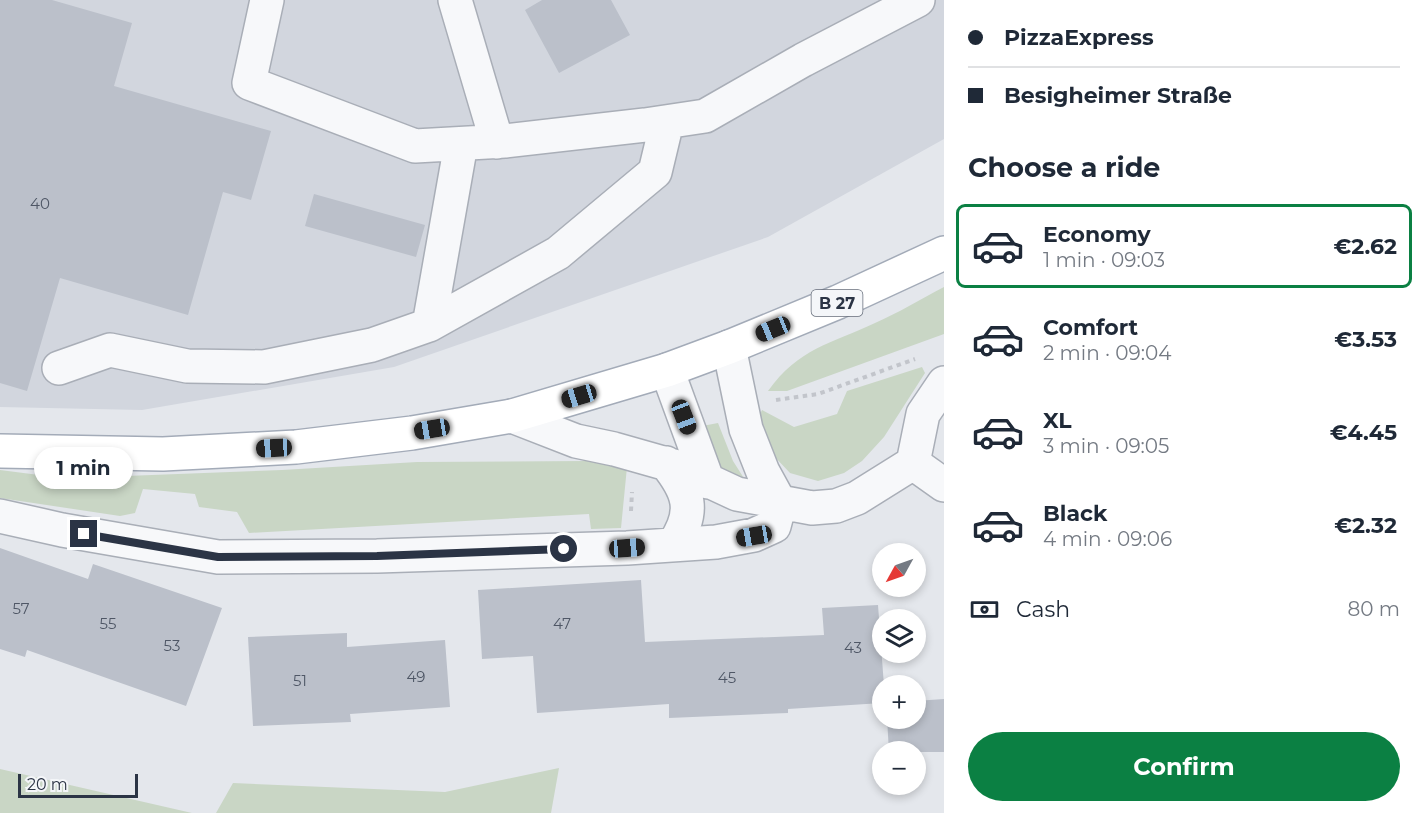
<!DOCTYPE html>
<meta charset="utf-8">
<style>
:root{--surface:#fff;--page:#f6f6f7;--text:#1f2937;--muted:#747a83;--line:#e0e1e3;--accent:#0b8043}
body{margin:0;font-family:Montserrat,sans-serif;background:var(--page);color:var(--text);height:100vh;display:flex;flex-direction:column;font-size:22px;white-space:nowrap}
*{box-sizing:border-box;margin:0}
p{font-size:20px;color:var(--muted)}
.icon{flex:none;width:33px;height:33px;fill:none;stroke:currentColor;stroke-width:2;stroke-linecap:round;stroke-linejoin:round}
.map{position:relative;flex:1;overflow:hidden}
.panel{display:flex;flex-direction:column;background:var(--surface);width:480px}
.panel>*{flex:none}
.hud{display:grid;align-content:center;height:132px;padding:0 24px;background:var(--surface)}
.needle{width:39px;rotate:230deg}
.buttons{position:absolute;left:872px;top:543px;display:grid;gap:12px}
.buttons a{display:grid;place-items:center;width:54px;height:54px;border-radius:50%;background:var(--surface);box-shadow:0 3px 9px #0003;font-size:30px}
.scale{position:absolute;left:18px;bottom:15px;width:120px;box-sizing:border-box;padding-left:6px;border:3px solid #2b3445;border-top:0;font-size:16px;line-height:21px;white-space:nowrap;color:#2b3445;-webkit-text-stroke:4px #f4f6f9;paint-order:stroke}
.end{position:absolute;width:27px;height:27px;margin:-14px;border:8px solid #2b3445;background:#fff;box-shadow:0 0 0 3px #fff}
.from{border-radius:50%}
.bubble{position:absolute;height:42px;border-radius:21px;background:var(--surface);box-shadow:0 3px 9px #0003;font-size:20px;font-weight:700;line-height:42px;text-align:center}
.car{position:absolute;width:18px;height:36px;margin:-18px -9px;border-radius:8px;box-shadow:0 0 4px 2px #0007;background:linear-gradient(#222 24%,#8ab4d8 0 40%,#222 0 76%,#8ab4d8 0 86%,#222 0)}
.hud b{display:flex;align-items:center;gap:21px;height:57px;font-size:22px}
.hud b+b{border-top:2px solid var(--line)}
.hud i{width:15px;height:15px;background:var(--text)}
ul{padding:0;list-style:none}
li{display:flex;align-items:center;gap:18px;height:84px;margin:0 12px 9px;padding:0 12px;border:3px solid transparent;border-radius:9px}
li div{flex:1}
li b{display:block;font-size:22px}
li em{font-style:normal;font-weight:700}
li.current{border-color:var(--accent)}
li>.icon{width:54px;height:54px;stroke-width:1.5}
h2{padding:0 24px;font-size:27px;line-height:72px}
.pay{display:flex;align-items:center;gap:15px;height:66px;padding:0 24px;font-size:22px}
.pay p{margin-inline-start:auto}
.primary-button{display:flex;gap:12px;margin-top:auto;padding:12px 24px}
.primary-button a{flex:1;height:69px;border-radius:36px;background:var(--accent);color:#fff;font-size:24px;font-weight:700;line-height:69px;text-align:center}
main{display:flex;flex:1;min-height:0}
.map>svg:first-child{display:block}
.built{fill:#d2d6de}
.green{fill:#c9d6c5}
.building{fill:#bbc0ca}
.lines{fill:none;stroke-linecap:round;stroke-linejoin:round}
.minor-casing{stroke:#a9aeb7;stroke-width:36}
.major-casing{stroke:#a3abb8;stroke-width:36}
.path{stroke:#c2c5cb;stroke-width:4;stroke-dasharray:4.5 4.5;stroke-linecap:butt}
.minor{stroke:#f7f8fa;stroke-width:33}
.major{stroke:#fff;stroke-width:33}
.route{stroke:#2b3445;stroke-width:8}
.labels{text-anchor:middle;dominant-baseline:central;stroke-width:5;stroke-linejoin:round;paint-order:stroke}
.number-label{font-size:15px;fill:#4f5766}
.shield{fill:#f4f6f9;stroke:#676e7b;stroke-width:1.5}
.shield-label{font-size:16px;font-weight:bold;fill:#2b3445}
</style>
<main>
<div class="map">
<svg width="944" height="813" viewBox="0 0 944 813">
<rect width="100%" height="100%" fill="#e4e7ec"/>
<!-- built -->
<path class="built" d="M 0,0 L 944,0 L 944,139 L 768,237 L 394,367 L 142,410 L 0,407 Z"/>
<!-- green -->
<path class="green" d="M 944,287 L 944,334 L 787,391 L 768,391 C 799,348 830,344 875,323 C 898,313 921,299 944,287 Z
M 922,367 L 925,373 L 884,437 L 862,461 L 844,473 L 818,481 L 790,473 L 773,455 L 758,418 L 762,410 L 794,427 L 837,414 L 847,391 Z
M 718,423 L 733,461 L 747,483 L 743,487 L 717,466 L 697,427 Z
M 588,461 L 627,467 L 621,528 L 591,529 L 589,514 L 249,533 L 237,512 L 199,507 L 195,494 L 143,489 L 135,513 L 120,516 L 0,498 L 0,470 L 39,475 L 126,476 L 282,470 L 417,462 Z
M 559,768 L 551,813 L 216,813 L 233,783 L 445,792 Z
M 0,769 L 192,813 L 0,813 Z"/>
<!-- building -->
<path class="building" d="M 0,0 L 52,0 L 132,23 L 114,86 L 271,131 L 251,200 L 223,192 L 188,315 L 60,278 L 27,391 L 0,383 Z
M 542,0 L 611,0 L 630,35 L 559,73 L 525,10 Z
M 314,194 L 425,225 L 416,257 L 305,226 Z
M 0,548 L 88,579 L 93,564 L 222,608 L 186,706 L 27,650 L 25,657 L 0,649 Z
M 641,580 L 645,642 L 824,635 L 822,608 L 878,605 L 884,686 L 882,686 L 882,703 L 788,709 L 788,713 L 669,718 L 669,704 L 537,713 L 533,656 L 482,659 L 478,590 Z
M 347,633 L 347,647 L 445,640 L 450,707 L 350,714 L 351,722 L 253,726 L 248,637 Z
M 944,699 L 944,752 L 889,752 L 887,718 L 915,718 L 915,701 Z"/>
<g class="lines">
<defs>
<path id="minor" d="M 267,0 L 249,83 L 415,146 L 505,141 L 645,125 L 705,116 L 803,60 L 918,0
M 455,0 L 497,142
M 429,325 L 558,253 L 655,172 L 667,122
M 59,368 L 110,350 L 187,366 L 264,367 L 372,345 L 429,325 L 461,144
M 667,370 L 708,482
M 512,416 L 576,441 L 614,449 L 681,468 L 737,494 L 812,508 L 836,506 L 857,498 L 913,463
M 666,463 C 689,492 696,511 674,544
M 913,463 L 923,414 L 944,383
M 913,463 L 944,485
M 0,516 L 62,530 L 218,557 L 377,556 L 627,548 L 716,542 L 754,535 L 774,526 L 780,503 L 763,472 L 746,429 L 729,347"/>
<path id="major" d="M 0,451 L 163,454 L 296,447 L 412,433 L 512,416 L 667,370 L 729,347 L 838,302 L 944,253"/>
</defs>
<!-- minor casing -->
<use href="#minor" class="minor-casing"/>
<!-- major casing -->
<use href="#major" class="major-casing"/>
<!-- path -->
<path class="path" d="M 776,400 L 818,394 L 915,359
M 631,511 L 632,492"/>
<!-- minor -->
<use href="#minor" class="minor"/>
<!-- major -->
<use href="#major" class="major"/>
</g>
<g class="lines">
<!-- route -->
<path class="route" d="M 84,534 L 218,557 L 377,556 L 564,549"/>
</g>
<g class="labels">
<!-- number labels -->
<g class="number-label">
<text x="40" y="203">40</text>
<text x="21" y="608">57</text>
<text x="108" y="623">55</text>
<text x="562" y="623">47</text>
<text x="172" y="645">53</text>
<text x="853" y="647">43</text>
<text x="416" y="676">49</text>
<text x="727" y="677">45</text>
<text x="300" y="680">51</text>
</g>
<!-- shield labels -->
<rect class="shield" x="811.5" y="290" width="51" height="26" rx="4.5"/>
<g class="shield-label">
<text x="837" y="303">B 27</text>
</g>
</g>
</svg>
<div class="buttons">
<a><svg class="needle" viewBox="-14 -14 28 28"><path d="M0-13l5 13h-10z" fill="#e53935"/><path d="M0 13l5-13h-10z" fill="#747a83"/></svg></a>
<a><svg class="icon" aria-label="layers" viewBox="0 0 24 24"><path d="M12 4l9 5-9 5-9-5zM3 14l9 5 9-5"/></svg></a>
<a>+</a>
<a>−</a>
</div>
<div class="scale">20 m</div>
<i class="end from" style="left:564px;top:549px"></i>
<i class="end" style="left:84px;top:534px"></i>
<div class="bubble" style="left:34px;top:447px;width:99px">1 min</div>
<i class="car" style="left:773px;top:329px;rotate:248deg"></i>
<i class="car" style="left:579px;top:396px;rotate:253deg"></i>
<i class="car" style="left:684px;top:417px;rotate:159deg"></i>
<i class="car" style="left:432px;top:429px;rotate:261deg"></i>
<i class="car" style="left:274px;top:448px;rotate:267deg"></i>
<i class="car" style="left:754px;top:536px;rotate:260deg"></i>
<i class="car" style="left:627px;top:548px;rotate:86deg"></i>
</div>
<section class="panel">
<div class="hud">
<b><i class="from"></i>PizzaExpress</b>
<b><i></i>Besigheimer Straße</b>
</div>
<h2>Choose a ride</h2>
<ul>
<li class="current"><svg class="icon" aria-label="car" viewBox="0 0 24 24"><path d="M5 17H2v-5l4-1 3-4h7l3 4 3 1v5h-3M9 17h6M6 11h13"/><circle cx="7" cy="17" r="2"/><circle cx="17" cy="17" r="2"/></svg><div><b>Economy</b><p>1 min · 09:03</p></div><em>€2.62</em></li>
<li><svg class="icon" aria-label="car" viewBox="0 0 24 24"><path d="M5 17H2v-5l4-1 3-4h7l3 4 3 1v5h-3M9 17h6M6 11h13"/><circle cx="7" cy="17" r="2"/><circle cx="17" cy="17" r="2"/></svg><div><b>Comfort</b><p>2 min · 09:04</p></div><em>€3.53</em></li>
<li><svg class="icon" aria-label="car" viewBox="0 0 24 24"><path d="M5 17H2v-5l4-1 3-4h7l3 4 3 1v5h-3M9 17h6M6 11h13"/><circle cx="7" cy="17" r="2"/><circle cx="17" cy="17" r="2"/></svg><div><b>XL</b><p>3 min · 09:05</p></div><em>€4.45</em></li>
<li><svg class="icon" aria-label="car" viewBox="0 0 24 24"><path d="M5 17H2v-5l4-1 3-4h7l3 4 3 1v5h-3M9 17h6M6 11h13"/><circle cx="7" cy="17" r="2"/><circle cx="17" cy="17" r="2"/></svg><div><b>Black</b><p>4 min · 09:06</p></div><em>€2.32</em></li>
</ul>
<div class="pay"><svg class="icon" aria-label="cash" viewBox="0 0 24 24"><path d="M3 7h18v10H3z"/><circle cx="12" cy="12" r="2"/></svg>Cash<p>80 m</p></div>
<div class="primary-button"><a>Confirm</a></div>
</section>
</main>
